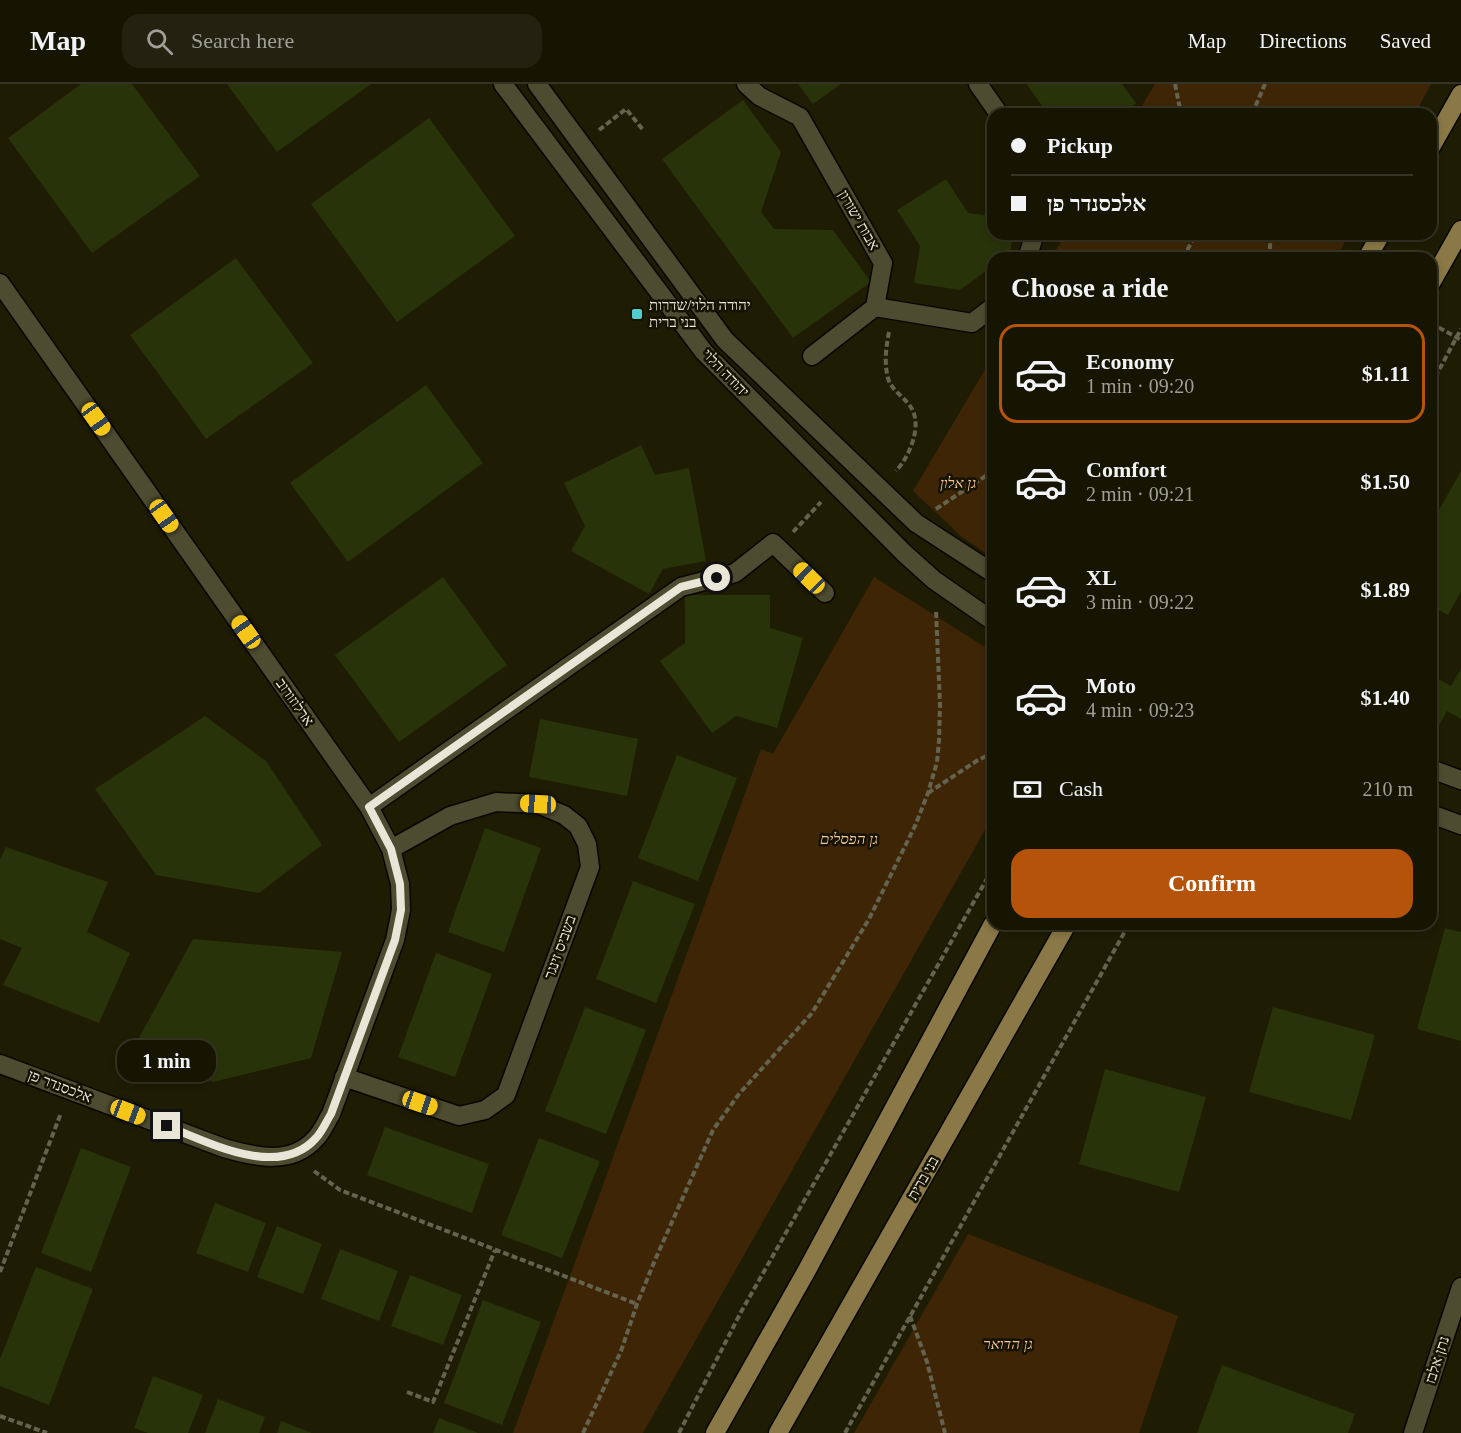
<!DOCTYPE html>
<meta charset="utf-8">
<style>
:root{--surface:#161502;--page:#232211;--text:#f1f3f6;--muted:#9e9f99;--line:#353424;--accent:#b45309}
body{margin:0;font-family:"Times New Roman",Heebo,serif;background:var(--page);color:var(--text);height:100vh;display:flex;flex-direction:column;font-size:22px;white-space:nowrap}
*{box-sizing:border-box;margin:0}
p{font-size:20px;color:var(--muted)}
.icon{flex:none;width:33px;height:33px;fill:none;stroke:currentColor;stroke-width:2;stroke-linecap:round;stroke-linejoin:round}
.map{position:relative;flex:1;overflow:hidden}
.details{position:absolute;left:987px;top:168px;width:450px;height:678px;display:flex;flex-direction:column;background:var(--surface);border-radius:18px;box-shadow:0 3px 9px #0003,0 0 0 2px var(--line)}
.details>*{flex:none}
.top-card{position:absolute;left:987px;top:24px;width:450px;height:132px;border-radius:18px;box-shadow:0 3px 9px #0003,0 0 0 2px var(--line);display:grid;align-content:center;height:132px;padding:0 24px;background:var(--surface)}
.end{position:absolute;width:27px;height:27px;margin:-14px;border:8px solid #e7e6d7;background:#111;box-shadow:0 0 0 3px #111}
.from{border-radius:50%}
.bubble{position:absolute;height:42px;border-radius:18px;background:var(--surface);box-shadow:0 3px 9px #0003,0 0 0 2px var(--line);font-size:20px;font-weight:700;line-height:42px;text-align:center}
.car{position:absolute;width:18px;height:36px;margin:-18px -9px;border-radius:8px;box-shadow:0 0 4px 2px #0007;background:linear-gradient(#f5c518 24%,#345 0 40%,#f5c518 0 76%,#345 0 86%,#f5c518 0)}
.top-card b{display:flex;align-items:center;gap:21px;height:57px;font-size:22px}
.top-card b+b{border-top:2px solid var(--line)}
.top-card i{width:15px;height:15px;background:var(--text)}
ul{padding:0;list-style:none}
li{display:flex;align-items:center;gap:18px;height:99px;margin:0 12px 9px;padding:0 12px;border:3px solid transparent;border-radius:18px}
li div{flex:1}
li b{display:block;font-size:22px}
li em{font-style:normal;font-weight:700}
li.on{border-color:var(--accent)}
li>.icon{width:54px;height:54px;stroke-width:1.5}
h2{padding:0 24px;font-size:27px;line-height:72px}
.pay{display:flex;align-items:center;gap:15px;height:66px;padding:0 24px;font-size:22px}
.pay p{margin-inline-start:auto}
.action{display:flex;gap:12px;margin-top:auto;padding:12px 24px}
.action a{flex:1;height:69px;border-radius:18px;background:var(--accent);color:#fff;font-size:24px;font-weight:700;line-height:69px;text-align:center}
header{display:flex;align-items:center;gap:36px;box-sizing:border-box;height:84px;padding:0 30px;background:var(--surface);border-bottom:2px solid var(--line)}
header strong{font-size:28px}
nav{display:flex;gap:33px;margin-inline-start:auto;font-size:21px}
.search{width:420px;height:54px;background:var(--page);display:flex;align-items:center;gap:15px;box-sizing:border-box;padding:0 21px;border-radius:18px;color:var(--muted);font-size:22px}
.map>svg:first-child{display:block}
.green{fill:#3e2506}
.building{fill:#293309}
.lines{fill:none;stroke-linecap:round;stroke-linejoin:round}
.minor-casing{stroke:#080600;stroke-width:21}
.major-casing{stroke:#080600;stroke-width:21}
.path{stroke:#64634d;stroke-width:4;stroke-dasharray:6 3;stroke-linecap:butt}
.minor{stroke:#4d4b30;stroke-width:18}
.major{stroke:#8a7846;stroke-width:18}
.route{stroke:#e7e6d7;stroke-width:8}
.poi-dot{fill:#52cdcd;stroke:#151200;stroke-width:2}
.labels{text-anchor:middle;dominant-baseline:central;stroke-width:5;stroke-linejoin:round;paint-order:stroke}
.street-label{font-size:15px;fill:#e7e6d7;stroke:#151200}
.poi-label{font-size:15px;fill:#e7e6d7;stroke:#151200;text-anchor:start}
.park-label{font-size:15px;font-style:italic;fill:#f7c591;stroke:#151200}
</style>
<header>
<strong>Map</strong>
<div class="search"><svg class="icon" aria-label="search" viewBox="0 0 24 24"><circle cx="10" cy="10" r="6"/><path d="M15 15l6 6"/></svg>Search here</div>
<nav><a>Map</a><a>Directions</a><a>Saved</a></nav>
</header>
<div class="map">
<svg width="1461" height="1349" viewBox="0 0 1461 1349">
<rect width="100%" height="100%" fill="#1e1c03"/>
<!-- green -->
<path class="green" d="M 1155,0 L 1431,0 L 1415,30 L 1137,30 Z
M 1066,150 L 1349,150 L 1336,174 L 1051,174 Z
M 993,272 L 993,474 L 962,453 L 913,407 Z
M 874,493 L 993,568 L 993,732 L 643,1349 L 513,1349 L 761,665 L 773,670 Z
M 968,1150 L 1178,1232 L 1139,1349 L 854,1349 Z"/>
<!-- building -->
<path class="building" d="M 81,0 L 132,0 L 200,92 L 92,169 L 8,54 Z
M 227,0 L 371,0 L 277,68 Z
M 798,0 L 841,0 L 813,20 Z
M 1029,0 L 1122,0 L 1136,19 L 1122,30 L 1048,30 L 1027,1 Z
M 743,16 L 781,68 L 761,128 L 774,145 L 833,146 L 871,198 L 793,254 L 662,75 Z
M 429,34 L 515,152 L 397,238 L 311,120 Z
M 946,95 L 968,129 L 993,132 L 993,150 L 1013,150 L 1010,170 L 1005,174 L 993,174 L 993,182 L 960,206 L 914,199 L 920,162 L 897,126 Z
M 236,174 L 313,279 L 206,355 L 130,251 Z
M 426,301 L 483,379 L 348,478 L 290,399 Z
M 641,361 L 655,391 L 689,384 L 706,477 L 663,485 L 649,510 L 571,467 L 585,442 L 564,399 Z
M 1461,387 L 1461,508 L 1448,531 L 1431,522 L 1431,440 Z
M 443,493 L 507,581 L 399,658 L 335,571 Z
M 685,511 L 770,511 L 770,544 L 803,554 L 777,644 L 736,632 L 712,649 L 660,577 L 685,559 Z
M 1461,585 L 1461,635 L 1447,627 L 1437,645 L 1431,642 L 1431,591 L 1451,602 Z
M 205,632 L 266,677 L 322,761 L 259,809 L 156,791 L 95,705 Z
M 540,635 L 638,655 L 627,712 L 529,693 Z
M 677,671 L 737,694 L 698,797 L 638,774 Z
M 485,744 L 541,764 L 504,868 L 448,848 Z
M 6,763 L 108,798 L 87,848 L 130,869 L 99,939 L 3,901 L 22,864 L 0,855 L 0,776 Z
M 633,797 L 695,820 L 656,919 L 596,895 Z
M 1445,844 L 1461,848 L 1461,957 L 1417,945 Z
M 193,855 L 342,868 L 311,974 L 213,998 L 134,963 Z
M 436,869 L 492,890 L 455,993 L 398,973 Z
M 585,923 L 646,946 L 606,1050 L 545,1027 Z
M 1273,923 L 1375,951 L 1351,1036 L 1249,1008 Z
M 1105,985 L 1206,1013 L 1179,1108 L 1079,1080 Z
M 385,1043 L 489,1080 L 472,1129 L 367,1091 Z
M 539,1054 L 600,1077 L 562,1174 L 501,1151 Z
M 81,1064 L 131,1083 L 91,1188 L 41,1169 Z
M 215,1119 L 266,1139 L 248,1188 L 196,1169 Z
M 277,1142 L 322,1160 L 303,1210 L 257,1193 Z
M 340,1165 L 398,1187 L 379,1237 L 321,1215 Z
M 36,1183 L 93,1205 L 49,1321 L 0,1302 L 0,1275 Z
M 410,1191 L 462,1211 L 443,1261 L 391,1242 Z
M 483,1216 L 541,1238 L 502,1341 L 444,1319 Z
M 1222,1281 L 1355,1330 L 1348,1349 L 1197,1349 Z
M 153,1292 L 203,1311 L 188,1349 L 148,1349 L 134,1344 Z
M 218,1315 L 265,1333 L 259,1349 L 205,1349 Z
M 439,1334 L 478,1349 L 433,1349 Z
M 281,1337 L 312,1349 L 277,1349 Z"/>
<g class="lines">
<defs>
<path id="minor" d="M 503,0 L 704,268 L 904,469 L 934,496 L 993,537
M 537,0 L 725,256 L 916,439 L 993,489
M 746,0 L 759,12 L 800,33 L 883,179 L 875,223 L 972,239 L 993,223
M 978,0 L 999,30
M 1027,174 L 1035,150
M 0,199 L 369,723 L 391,765 L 400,800 L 401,826 L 395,856 L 331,1030 C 326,1038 322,1048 316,1054 C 292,1082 255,1073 224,1064 L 0,980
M 812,272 L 875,223
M 1431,685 L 1461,696
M 369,723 L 681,503 L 735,489 L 773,459 L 825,509
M 1431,730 L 1461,741
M 344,993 L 459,1032 L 485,1026 L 506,1011 L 590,783 L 587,760 L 578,742 L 564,731 L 538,720 L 496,718 L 450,732 L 391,765
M 1413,1349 L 1461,1203"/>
<path id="major" d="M 1431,63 L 1461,10
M 1367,174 L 1381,150
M 1431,199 L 1461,146
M 715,1349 L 807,1186 L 993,840
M 778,1349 L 1067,840"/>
</defs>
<!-- minor casing -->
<use href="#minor" class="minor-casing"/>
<!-- major casing -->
<use href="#major" class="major-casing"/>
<!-- path -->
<path class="path" d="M 1175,0 L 1181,30
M 1252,30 L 1265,0
M 599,46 L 626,25 L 644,47
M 1183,174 L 1196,150
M 1269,174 L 1271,150
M 1431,239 L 1461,256
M 889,248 C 886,263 884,279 888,294 C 891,307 908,315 913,327 C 921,345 909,373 896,387
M 1431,301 L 1461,245
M 936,425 L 993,387
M 793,448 L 821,418
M 928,709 L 978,676 L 993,669
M 314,1087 L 340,1106 L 637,1220
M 0,1188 L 61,1029
M 910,1232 L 927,1278 L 945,1349
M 407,1308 L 433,1318 L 495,1166
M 0,1332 L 47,1349
M 583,1349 L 621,1267 L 637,1220 L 655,1176 L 713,1046 L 739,1010 L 812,929 L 869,835 L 915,742 L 928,709 L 937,678 L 939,657 L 940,621 L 936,526
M 679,1349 L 741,1228 L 993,784
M 845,1349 L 1129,840"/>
<!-- minor -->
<use href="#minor" class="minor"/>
<!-- major -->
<use href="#major" class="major"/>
</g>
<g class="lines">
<!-- route -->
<path class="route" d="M 167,1042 C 208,1058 279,1096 316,1054 C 322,1048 326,1038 331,1030 L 395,856 L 401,826 L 400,800 L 391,765 L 369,723 L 681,503 L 717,494"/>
</g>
<!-- markers -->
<rect class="poi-dot" x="631" y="224" width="12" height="12" rx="3"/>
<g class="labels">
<!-- street labels -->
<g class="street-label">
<text transform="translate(859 136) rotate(60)">אבות ישורון</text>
<text transform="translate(726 289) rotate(46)">יהודה הלוי</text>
<text transform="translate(295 618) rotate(55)">ארלוזורוב</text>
<text transform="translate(560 863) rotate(-70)">בשביס זינגר</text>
<text transform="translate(60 1002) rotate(21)">אלכסנדר פן</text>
<text transform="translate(923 1094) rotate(-60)">בני ברית</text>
<text transform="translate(1437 1276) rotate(-72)">נתן אלבז</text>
</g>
<!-- poi labels -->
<g class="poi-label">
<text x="649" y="221">יהודה הלוי/שדרות<tspan x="649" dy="17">בני ברית</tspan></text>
</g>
<!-- park labels -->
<g class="park-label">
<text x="958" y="399">גן אלון</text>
<text x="849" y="755">גן הפסלים</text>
<text x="1008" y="1260">גן הדואר</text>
</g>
</g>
</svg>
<i class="end from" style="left:717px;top:494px"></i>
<i class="end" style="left:167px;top:1042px"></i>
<div class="bubble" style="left:117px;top:956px;width:99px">1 min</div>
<i class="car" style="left:96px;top:335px;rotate:145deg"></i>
<i class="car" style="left:164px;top:432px;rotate:145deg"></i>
<i class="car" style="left:809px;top:494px;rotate:314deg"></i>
<i class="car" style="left:246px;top:548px;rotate:325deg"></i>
<i class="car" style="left:538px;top:720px;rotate:273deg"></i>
<i class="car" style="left:420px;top:1019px;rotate:109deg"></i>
<i class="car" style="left:128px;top:1028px;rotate:111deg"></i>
<div class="top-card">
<b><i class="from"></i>Pickup</b>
<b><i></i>אלכסנדר פן</b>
</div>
<section class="details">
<h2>Choose a ride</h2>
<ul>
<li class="on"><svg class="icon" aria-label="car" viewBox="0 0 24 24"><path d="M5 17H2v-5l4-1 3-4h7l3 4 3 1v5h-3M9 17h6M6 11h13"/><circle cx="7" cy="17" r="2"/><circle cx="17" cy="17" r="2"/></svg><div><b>Economy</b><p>1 min · 09:20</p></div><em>$1.11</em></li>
<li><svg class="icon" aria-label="car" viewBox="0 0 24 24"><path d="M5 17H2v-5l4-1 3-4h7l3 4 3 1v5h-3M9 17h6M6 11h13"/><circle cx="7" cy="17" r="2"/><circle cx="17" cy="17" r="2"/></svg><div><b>Comfort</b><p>2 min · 09:21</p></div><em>$1.50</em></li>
<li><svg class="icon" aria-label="car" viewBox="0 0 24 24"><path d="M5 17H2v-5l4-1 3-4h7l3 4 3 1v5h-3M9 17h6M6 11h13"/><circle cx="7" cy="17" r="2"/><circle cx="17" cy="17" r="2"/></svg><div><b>XL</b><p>3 min · 09:22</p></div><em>$1.89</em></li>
<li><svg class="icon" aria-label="car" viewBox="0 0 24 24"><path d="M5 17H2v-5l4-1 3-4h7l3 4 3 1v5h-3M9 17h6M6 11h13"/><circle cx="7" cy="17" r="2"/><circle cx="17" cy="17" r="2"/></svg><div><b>Moto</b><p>4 min · 09:23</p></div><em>$1.40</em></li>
</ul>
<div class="pay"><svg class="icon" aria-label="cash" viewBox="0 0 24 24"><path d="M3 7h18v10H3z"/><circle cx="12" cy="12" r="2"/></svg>Cash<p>210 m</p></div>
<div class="action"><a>Confirm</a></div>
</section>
</div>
